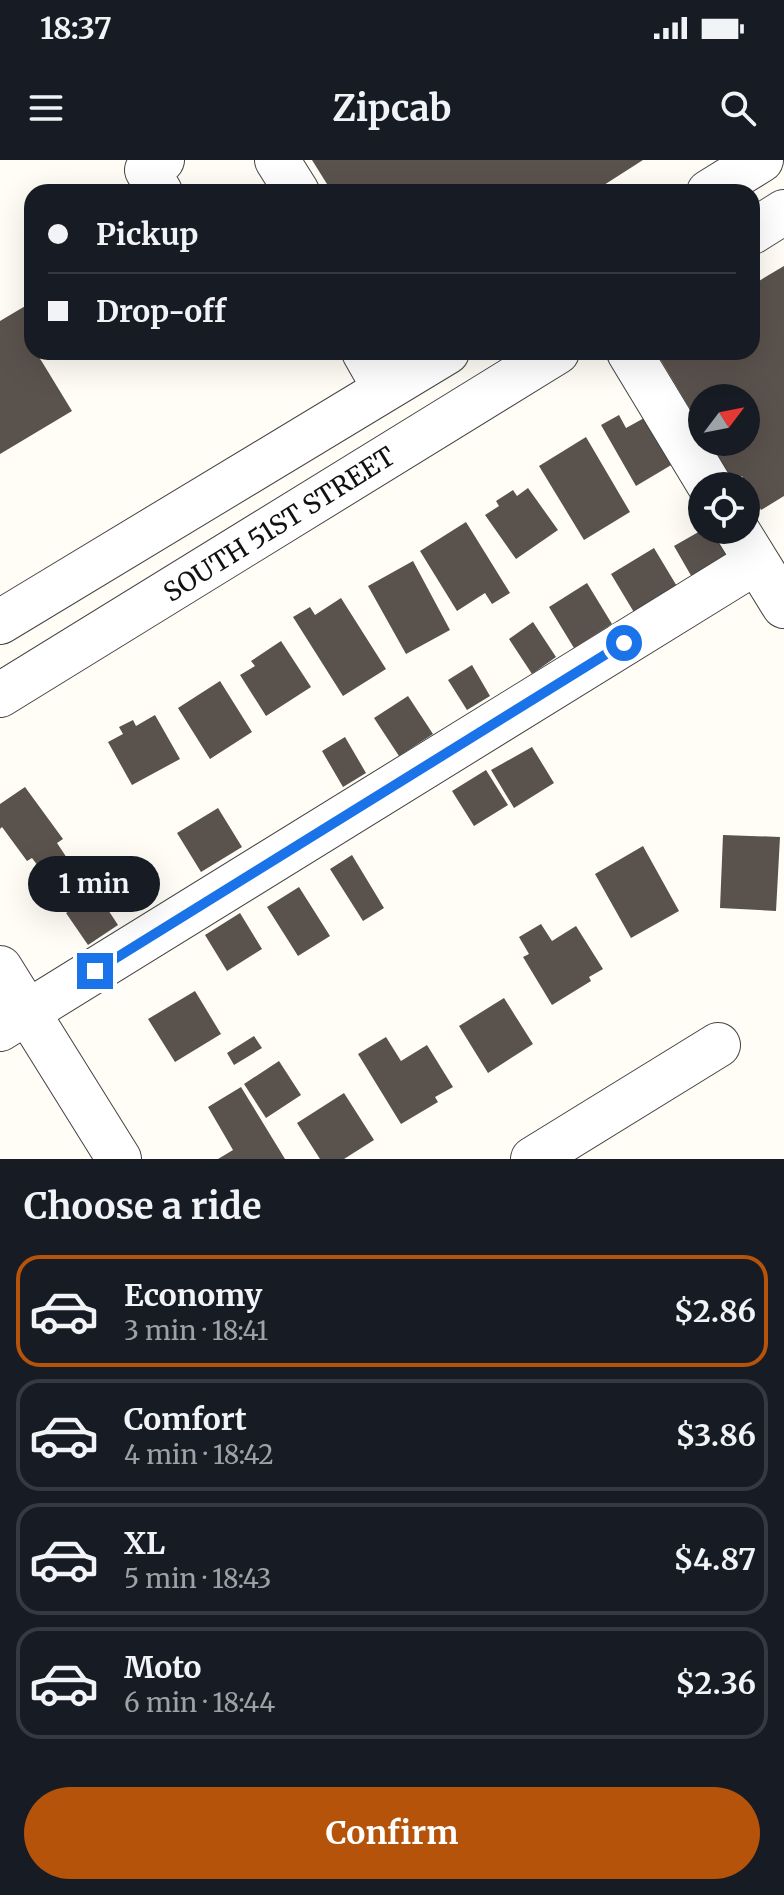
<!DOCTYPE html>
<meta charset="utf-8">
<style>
:root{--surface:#171b24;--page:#20242c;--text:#f1f3f6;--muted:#9ea1a6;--line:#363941;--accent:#b45309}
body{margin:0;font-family:Merriweather,serif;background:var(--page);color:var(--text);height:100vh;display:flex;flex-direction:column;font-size:30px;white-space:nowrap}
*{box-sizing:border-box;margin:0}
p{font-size:26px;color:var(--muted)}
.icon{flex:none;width:44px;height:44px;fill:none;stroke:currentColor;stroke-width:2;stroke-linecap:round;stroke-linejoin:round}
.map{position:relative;height:999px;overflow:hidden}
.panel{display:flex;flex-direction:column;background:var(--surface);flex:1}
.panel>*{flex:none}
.guide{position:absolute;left:24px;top:24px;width:736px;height:176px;border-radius:24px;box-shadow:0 8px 32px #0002;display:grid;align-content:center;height:176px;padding:0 24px;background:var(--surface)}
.needle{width:52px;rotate:58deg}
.tools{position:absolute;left:688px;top:224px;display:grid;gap:16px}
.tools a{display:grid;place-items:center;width:72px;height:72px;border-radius:50%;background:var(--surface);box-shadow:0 8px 32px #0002;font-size:40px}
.end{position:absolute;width:36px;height:36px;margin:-18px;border:10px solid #1a73e8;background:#fff;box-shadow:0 0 0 4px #fff}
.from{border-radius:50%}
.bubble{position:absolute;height:56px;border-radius:28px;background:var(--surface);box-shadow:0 8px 32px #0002;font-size:26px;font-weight:700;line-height:56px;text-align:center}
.guide b{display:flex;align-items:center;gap:28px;height:76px;font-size:30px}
.guide b+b{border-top:2px solid var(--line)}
.guide i{width:20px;height:20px;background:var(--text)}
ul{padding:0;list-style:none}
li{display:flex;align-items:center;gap:24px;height:112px;margin:0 16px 12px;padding:0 8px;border:4px solid var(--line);border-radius:24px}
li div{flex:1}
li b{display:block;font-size:30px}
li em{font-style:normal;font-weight:700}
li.on{border-color:var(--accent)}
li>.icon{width:72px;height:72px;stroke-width:1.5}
h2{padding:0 24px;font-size:36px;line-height:96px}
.cta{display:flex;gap:16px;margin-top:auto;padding:16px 24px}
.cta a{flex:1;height:92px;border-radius:48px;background:var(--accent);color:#fff;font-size:32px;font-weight:700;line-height:92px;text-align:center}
.status{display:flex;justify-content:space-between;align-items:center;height:56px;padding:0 40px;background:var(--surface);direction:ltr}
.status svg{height:22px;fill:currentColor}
header{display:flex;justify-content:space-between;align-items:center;height:104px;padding:0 24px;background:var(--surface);font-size:36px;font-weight:700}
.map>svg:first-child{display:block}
.building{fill:#5a524d}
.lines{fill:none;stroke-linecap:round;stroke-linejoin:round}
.minor-casing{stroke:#444;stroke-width:46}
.minor{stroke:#fff;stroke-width:44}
.route{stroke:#1a73e8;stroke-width:10}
.labels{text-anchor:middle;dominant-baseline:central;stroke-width:8;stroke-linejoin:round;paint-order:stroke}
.street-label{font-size:26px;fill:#111;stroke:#fff}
</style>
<div class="status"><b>18:37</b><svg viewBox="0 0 49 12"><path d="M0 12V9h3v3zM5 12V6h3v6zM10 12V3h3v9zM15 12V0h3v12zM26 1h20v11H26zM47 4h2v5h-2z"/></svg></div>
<header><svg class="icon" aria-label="menu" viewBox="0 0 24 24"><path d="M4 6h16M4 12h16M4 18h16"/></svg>Zipcab<svg class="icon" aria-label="search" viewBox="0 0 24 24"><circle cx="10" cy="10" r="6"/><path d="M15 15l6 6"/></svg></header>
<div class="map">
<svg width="784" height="999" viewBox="0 0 784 999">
<rect width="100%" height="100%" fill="#fffdf5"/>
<!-- building -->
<path class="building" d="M 312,0 L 643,0 L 593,32 L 332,32 Z
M 784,106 L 784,336 L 761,350 L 742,316 L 733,322 L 709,282 L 746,282 L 746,238 L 702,238 L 702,269 L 656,192 L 752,192 L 752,125 Z
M 32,142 L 32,192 L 36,192 L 72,251 L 0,294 L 0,161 Z
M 619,255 L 626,268 L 646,257 L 673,304 L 636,326 L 601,265 Z
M 586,277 L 630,352 L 584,380 L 539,306 Z
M 528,328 L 558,370 L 516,399 L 485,355 L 499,346 L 496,341 L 513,330 L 517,336 Z
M 466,362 L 510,433 L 492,444 L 485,433 L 457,451 L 420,391 Z
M 702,370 L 712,370 L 729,398 L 693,419 L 674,386 Z
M 654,388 L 678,428 L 635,454 L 611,414 Z
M 413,401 L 450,470 L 406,494 L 368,426 Z
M 587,423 L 612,464 L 574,488 L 549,447 Z
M 341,438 L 386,509 L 343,536 L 293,457 L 310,447 L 315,455 Z
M 533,462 L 556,497 L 532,514 L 509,479 Z
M 281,481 L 311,527 L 266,556 L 240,515 L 255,506 L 251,501 Z
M 472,505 L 490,536 L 467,550 L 448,520 Z
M 220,521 L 252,572 L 210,599 L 178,548 Z
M 408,536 L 433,574 L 399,596 L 374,558 Z
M 155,555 L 180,599 L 132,625 L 108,582 L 123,574 L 119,567 L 133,560 L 136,566 Z
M 345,577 L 366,613 L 343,627 L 322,591 Z
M 532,587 L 554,623 L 514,648 L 491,610 Z
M 486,610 L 508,645 L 474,666 L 452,631 Z
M 25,627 L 63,679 L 57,683 L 67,698 L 44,714 L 32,698 L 27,701 L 2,667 L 0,669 L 0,644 Z
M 218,648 L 242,687 L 201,712 L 177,673 Z
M 723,675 L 780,677 L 776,751 L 720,748 Z
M 643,686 L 679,751 L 631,778 L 595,714 Z
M 352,695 L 384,748 L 363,761 L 330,709 Z
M 299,727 L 330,776 L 298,796 L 267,747 Z
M 97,733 L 118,765 L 88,785 L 66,753 Z
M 240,753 L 262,789 L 227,811 L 205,775 Z
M 541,764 L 552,781 L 576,766 L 603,809 L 589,817 L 591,821 L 552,845 L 523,797 L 529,794 L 519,777 Z
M 195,831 L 221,874 L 175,902 L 148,859 Z
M 504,838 L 533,884 L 488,913 L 459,866 Z
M 254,876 L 262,888 L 234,905 L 227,893 Z
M 386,877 L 401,901 L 427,885 L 453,927 L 435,937 L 438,942 L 401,964 L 358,894 Z
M 279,901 L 301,935 L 266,958 L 244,924 Z
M 241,927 L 285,999 L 218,999 L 233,990 L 208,947 Z
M 344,933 L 374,980 L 344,999 L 320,999 L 297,963 Z"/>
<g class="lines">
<defs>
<path id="minor" d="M 277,0 L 297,32
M 160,32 L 147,10 L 162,0
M 709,32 L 761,0
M 752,72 L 784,52
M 364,192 L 385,229
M 629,192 L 710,326
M 737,370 L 784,446
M 0,462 L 447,192
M 0,535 L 557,192
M 0,808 L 119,999
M 0,869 L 756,402
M 533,999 L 718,885"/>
</defs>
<!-- minor casing -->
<use href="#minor" class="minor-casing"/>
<!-- minor -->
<use href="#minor" class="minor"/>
</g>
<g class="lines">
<!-- route -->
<path class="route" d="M 95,811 L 624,483"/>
</g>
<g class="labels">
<!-- street labels -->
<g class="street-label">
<text transform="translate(279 364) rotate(-32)">SOUTH 51ST STREET</text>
</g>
</g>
</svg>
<div class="tools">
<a><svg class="needle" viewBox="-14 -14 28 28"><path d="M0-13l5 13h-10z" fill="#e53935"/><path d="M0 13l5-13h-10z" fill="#9ea1a6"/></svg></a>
<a><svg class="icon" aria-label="locate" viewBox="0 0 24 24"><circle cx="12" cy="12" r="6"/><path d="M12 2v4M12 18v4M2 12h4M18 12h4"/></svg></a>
</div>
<i class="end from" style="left:624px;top:483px"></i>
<i class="end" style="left:95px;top:811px"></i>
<div class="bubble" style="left:28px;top:696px;width:132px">1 min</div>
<div class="guide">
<b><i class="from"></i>Pickup</b>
<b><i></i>Drop-off</b>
</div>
</div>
<section class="panel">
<h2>Choose a ride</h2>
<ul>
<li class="on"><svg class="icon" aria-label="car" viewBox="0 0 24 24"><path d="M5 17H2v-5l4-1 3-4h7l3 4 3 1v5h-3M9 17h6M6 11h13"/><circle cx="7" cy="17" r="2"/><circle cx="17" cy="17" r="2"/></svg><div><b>Economy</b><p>3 min · 18:41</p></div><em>$2.86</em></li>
<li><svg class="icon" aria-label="car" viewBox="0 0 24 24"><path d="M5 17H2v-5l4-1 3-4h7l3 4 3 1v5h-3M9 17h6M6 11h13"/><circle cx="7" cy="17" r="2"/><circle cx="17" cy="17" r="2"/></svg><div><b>Comfort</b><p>4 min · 18:42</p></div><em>$3.86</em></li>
<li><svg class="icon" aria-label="car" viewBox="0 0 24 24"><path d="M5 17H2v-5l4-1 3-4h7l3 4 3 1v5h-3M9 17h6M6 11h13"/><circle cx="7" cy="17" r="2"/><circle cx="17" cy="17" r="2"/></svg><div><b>XL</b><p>5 min · 18:43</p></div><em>$4.87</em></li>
<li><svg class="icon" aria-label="car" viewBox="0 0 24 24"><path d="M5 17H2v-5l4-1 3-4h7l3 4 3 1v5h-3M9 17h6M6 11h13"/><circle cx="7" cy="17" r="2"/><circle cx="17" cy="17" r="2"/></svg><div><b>Moto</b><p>6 min · 18:44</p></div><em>$2.36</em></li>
</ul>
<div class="cta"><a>Confirm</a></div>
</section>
